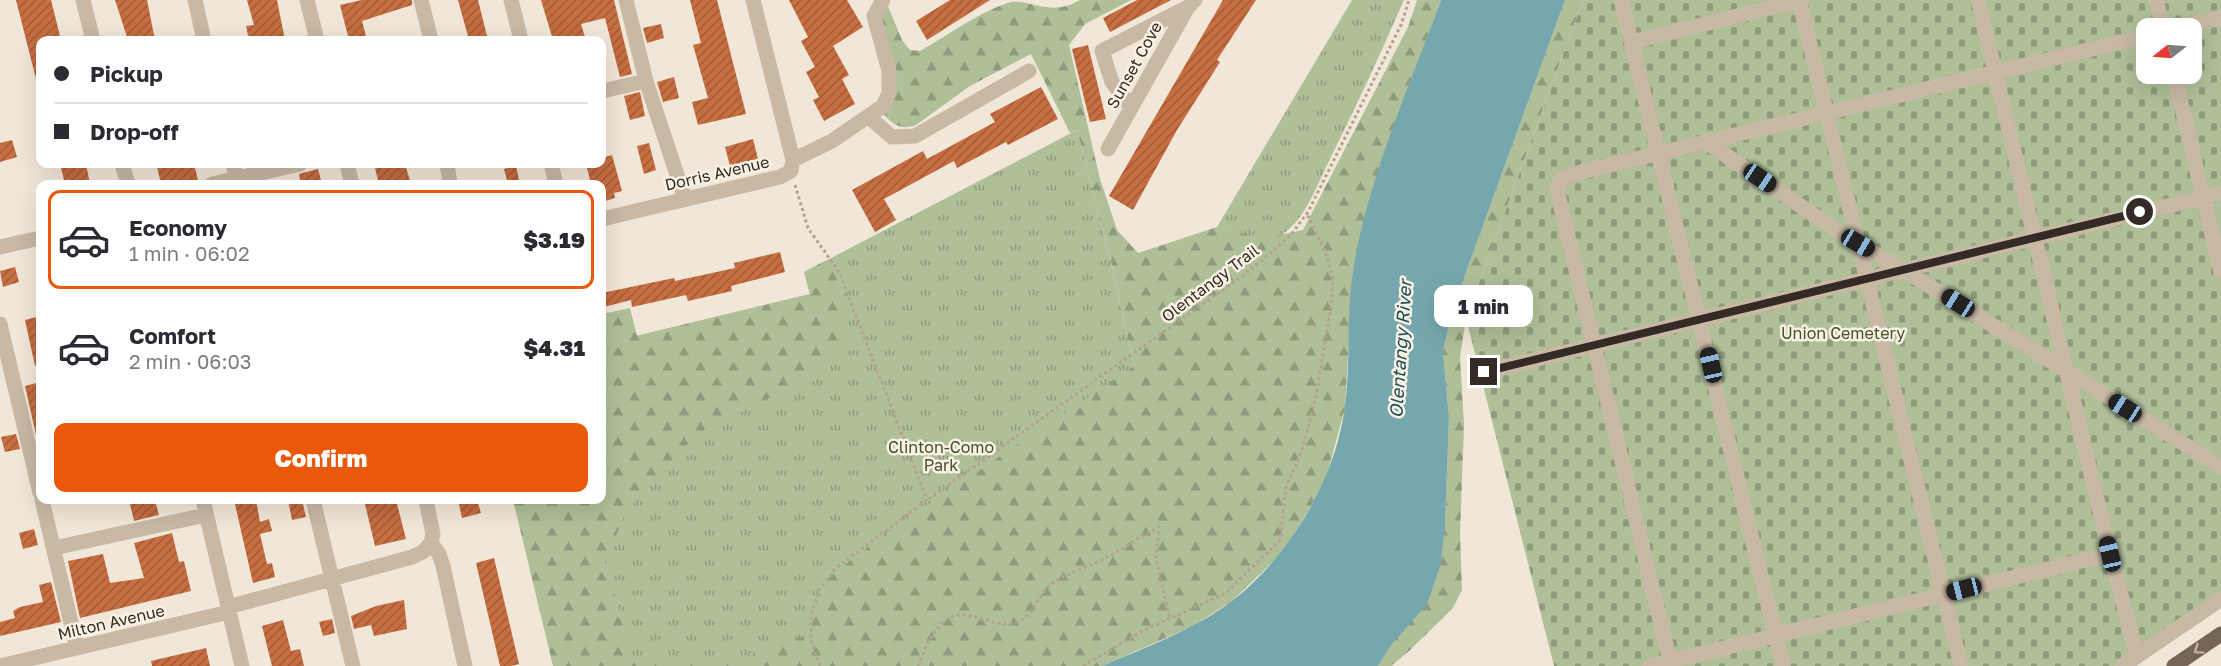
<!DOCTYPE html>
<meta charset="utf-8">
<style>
:root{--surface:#fff;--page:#f2f2f3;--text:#2b2b33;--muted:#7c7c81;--line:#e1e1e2;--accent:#ea580c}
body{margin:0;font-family:"Golos Text",sans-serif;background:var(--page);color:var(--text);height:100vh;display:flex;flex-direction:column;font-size:22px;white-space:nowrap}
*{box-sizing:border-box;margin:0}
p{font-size:20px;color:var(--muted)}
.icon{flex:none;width:33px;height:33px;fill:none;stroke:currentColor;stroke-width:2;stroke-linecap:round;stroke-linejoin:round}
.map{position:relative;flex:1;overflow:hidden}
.panel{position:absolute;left:36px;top:180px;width:570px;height:324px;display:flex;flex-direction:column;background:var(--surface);border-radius:12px;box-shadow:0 6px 24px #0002}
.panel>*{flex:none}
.hud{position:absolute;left:36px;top:36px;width:570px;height:132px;border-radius:12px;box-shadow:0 6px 24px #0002;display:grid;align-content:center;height:132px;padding:0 18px;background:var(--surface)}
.needle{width:39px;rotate:253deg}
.tools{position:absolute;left:2136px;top:18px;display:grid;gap:12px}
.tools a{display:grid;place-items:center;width:66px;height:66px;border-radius:12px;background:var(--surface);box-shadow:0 6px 24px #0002;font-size:30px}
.end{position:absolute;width:27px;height:27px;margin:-14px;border:8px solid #342b26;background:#fff;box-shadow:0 0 0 3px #fff}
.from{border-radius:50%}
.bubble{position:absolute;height:42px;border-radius:12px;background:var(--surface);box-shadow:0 6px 24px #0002;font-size:20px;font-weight:800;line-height:42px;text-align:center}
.car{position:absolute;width:18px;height:36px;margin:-18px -9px;border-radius:8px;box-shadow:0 0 4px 2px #0007;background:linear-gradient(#222 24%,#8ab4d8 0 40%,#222 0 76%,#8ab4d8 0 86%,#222 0)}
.hud b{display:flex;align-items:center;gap:21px;height:57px;font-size:22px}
.hud b+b{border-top:2px solid var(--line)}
.hud i{width:15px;height:15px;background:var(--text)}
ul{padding:10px 0 0;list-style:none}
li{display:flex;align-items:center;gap:18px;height:99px;margin:0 12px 9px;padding:0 6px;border:3px solid transparent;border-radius:12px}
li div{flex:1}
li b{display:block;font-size:22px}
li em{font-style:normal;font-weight:800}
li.current{border-color:var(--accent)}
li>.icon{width:54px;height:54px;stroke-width:1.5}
.action{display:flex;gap:12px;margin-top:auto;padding:12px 18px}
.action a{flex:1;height:69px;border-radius:12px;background:var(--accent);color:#fff;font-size:24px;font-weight:800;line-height:69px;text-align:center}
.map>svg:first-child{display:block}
.grass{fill:url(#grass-tufts)}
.forest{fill:url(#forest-firs)}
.cemetery{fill:url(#cemetery-stones);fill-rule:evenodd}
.water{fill:#77a7ae}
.building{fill:url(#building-hatch)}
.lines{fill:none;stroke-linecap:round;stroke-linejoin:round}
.path{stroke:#b4a28e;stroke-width:3;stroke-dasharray:3 3;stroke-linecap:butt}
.minor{stroke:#c8b8a4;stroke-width:15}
.major{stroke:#766457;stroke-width:15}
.oneway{stroke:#beb2a5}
.route{stroke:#342b26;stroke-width:8}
.labels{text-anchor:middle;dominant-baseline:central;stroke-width:5;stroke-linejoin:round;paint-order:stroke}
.street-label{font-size:16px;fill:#342b26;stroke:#f9f1e4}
.park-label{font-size:16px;fill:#40522a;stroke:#f9f1e4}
.water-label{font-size:18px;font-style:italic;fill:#1c4c55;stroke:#f9f1e4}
</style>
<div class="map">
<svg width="2221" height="666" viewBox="0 0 2221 666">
<defs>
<pattern id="grass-tufts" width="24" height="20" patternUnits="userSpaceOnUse" patternTransform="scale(1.5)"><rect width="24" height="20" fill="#afbf98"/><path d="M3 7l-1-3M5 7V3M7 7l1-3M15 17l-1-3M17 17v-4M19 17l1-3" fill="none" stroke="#8f9b7c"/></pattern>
<pattern id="forest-firs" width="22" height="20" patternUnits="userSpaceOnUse" patternTransform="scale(1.5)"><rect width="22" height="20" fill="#afbf98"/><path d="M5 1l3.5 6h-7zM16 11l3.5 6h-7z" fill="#8f9b7c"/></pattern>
<pattern id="cemetery-stones" width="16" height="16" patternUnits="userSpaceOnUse" patternTransform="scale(1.5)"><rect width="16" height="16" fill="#afbf98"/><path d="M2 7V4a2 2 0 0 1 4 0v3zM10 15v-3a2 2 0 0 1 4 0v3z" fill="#8f9b7c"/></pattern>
<pattern id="building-hatch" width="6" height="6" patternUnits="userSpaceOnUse" patternTransform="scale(1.5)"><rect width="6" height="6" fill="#c66d41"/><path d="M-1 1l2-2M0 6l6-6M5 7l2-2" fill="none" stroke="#a25a36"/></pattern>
</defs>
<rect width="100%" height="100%" fill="#f1e7d8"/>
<!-- grass -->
<path class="grass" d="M 1352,0 L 1404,0 C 1380,55 1355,109 1328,163 C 1317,185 1307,214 1288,230 C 1271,246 1236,231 1217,227 Z
M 1077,130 L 1111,262 L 1134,366 L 1102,666 L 573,666 L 602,500 L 636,336 L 810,294 L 804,272 Z"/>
<!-- forest -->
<path class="forest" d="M 1080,0 L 1131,0 L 1085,24 L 1069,45 L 1100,179 L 1117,230 L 1138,253 L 1217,227 L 1254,236 L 1274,236 L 1303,230 L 1408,27 L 1417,0 L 1441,0 L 1374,184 L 1353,271 L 1345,408 L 1325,482 L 1286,549 L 1232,601 L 1193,626 L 1102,666 L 752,666 L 753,653 L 772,640 L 802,637 L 813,648 L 811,614 L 825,580 L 888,532 L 1134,366 L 1111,262 L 1077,130 L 1070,133 L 1031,54 L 970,86 L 916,125 C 901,130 895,126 884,115 L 892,101 L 880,14 L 887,4 L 902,40 L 910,50 L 920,51 C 947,36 983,9 1012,2 C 1032,0 1051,17 1080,0 Z
M 1565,0 L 1583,0 L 1466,318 L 1460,357 L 1464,425 L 1460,534 L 1462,590 L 1453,608 L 1408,652 L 1391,666 L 1378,666 L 1392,644 L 1445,526 L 1449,417 L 1443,352 L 1452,311 Z
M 827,260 L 839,272 L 850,300 L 842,335 L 815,375 L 698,433 L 627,509 L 605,562 L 636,666 L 553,666 L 513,500 L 602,500 L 602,314 L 630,308 L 637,336 L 810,294 L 804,272 Z"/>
<!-- cemetery -->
<path class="cemetery" d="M 1583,0 L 2221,0 L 2221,608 L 2136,666 L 1554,666 L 1466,318 ZM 2146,28 L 2192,28 L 2192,74 L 2146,74 Z"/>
<!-- water -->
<path class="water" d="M 1441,0 L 1565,0 L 1452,311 L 1443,352 L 1449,417 L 1445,526 L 1440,567 L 1427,604 L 1392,644 L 1378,666 L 1102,666 C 1146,647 1194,630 1232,601 C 1289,557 1336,479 1345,406 C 1351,362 1346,315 1353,271 C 1368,178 1409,88 1441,0 Z"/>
<!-- building -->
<path class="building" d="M 16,0 L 51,0 L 61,40 L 40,40 L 40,78 L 36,79 Z
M 115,0 L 147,0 L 155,40 L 128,40 Z
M 247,0 L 277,0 L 285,40 L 249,40 L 246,26 L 254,25 Z
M 362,0 L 412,0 L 412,5 L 362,21 L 367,40 L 349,40 L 340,5 Z
M 458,0 L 478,0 L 488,40 L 469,40 Z
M 541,0 L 614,0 L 632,74 L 620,77 L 605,18 L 581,24 L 586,40 L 553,40 Z
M 690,0 L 717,0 L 746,114 L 698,125 L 692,102 L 708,98 L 693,45 L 701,43 Z
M 789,0 L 847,0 L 863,27 L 833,46 L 849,75 L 842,79 L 855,104 L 824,121 L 813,100 L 819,97 L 806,72 L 815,67 L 801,41 L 808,37 Z
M 950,0 L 990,0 L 927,40 L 916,21 Z
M 1137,0 L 1171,0 L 1110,32 L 1103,18 Z
M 1223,0 L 1256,0 L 1217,60 L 1220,62 L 1177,130 L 1133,210 L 1109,196 Z
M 661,24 L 664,38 L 647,43 L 643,28 Z
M 1088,45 L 1106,119 L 1090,122 L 1072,49 Z
M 674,77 L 679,98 L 663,102 L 657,82 Z
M 1041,87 L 1058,119 L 1008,145 L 1006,142 L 957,168 L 954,161 L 884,199 L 896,220 L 875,232 L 852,190 L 923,151 L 927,159 L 995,122 L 990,114 Z
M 640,92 L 645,116 L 630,120 L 624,96 Z
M 753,139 L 758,159 L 730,166 L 725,147 Z
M 12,140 L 17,157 L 0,162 L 0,143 Z
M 649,143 L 656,170 L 644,174 L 637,146 Z
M 612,155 L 622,191 L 614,193 L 615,198 L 602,202 L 602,184 L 591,184 L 586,164 L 602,164 L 602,158 Z
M 60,164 L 86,164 L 90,184 L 65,184 Z
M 172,164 L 194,164 L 198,180 L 161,184 L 157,167 Z
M 374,164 L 405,164 L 411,184 L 379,184 Z
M 516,166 L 520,184 L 508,184 L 504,169 Z
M 318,169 L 322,184 L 301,184 L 299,174 Z
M 780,252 L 785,272 L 731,286 L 732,291 L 688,301 L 686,295 L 632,307 L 631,300 L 604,307 L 602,293 L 674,278 L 675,281 L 735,268 L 734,263 Z
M 15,267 L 19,282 L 3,287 L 0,271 Z
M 40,316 L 40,365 L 35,366 L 25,320 Z
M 40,382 L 40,435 L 36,435 L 25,386 Z
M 16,434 L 20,449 L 5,452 L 1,437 Z
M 129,500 L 155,500 L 159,515 L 134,521 Z
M 234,500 L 256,500 L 260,522 L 269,519 L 272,531 L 260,534 L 267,564 L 272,563 L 275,577 L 253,583 Z
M 288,500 L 302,500 L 306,517 L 292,520 Z
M 364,500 L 396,500 L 406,539 L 375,546 Z
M 458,500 L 477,500 L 481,513 L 462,518 Z
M 34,529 L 38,545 L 23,549 L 19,533 Z
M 172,533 L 179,562 L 184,561 L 191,591 L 80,618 L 68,561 L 103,554 L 110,583 L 144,578 L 134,543 Z
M 494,558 L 519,664 L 511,666 L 500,666 L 476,563 Z
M 51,582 L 61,622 L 0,636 L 0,622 L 15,618 L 13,611 L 20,607 L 43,602 L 39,585 Z
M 404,600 L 407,629 L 374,636 L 371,625 L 354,629 L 351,616 L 376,606 Z
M 332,619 L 335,633 L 323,636 L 319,622 Z
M 283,620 L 291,651 L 300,649 L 304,666 L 272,666 L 262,626 Z
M 206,648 L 210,666 L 152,666 L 151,661 Z"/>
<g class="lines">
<!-- path -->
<path class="path" d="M 795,185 L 808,228 L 839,272 L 927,500
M 820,666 L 811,640 L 811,614 L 820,589 L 836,568 L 927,500 L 1248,272 L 1290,236 L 1308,212 L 1401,25 L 1409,0
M 918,666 C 925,650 934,625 951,617 C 974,608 997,632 1019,621 C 1034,614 1038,596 1049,586 C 1067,572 1087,568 1107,557 C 1125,548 1140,536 1159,527 L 1156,558 L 1170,620
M 1083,666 L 1142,631 L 1226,593 L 1280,540 L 1286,488 L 1302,450 L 1316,397 L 1331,307 L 1333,279 L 1325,251 L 1307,214"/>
<!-- minor -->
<path class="minor" d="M 83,0 L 93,40
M 195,0 L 204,40
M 307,0 L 317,40
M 421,0 L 431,40
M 511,0 L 521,40
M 626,0 L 646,81 L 685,199
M 1621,0 L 1783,666
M 1799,0 L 1961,666
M 1978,0 L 2110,554 L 2137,655
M 2156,0 L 2163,28
M 2177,28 L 2221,18
M 1632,42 L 1803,0
M 2174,74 L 2221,272
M 602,91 L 646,81
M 1131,107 L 1112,82 L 1102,51 L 1188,7
M 869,117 L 892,137 L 915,136 L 1029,71
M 1705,141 L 1852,241 L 1902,269 L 2221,467
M 1108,149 L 1188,7 L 1195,0
M 793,160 L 832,141 L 883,106 L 889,93 L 889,71 L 874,16 L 883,0
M 122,164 L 128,184
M 233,164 L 238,184
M 347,164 L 352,184
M 447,164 L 450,184
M 551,164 L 556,184
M 212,184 L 300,164
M 602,219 L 780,177 L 791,171 L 793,160 L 753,0
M 0,247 L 40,238
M 0,324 L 40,493
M 1484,372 L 2221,193
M 42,500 L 77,648
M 203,500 L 242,666
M 313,500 L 353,666
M 426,500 L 433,534 L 431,543 L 439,554 L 443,566 L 465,666
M 54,548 L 206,515
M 228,607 L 412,557 L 423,552 L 431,543
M 0,666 L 229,612
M 1650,666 L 2110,554
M 1671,666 L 1560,203 L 1557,189 L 1561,179 L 1577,173 L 2146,36
M 2122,666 L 2221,599"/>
<!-- major -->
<path class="major" d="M 2174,666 L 2221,634"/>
</g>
<!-- one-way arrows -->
<defs><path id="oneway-chevron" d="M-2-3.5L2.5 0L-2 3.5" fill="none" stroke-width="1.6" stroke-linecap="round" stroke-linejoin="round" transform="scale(1.5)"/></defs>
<use class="oneway" href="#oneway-chevron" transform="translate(2198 650) rotate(145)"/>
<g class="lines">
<!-- route -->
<path class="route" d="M 1484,372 L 2140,212"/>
</g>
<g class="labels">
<!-- street labels -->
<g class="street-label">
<text transform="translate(1134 65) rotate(-61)">Sunset Cove</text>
<text transform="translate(717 173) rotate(-13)">Dorris Avenue</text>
<text transform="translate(1210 283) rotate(-37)">Olentangy Trail</text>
<text transform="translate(111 622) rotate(-13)">Milton Avenue</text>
</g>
<!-- park labels -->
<g class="park-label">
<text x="1843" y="333">Union Cemetery</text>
<text x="941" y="447">Clinton-Como<tspan x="941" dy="18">Park</tspan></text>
</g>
<!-- water labels -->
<g class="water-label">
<text transform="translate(1400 349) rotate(-86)">Olentangy River</text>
</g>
</g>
</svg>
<div class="tools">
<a><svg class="needle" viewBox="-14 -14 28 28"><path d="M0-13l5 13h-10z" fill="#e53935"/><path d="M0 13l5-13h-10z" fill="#7c7c81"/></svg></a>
</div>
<i class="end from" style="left:2140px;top:212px"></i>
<i class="end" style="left:1484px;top:372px"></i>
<div class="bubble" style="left:1434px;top:285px;width:99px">1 min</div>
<i class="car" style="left:1760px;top:178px;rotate:124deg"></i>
<i class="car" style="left:1858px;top:243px;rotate:120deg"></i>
<i class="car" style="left:1958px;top:303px;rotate:302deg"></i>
<i class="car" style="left:1711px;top:365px;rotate:347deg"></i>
<i class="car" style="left:2125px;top:408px;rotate:302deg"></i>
<i class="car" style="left:2110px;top:554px;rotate:347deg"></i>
<i class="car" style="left:1964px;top:589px;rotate:256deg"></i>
<div class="hud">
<b><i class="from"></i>Pickup</b>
<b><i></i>Drop-off</b>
</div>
<section class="panel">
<ul>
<li class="current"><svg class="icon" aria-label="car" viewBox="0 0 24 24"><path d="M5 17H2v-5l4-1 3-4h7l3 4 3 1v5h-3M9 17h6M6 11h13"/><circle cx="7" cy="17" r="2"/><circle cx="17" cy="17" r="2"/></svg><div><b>Economy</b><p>1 min · 06:02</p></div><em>$3.19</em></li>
<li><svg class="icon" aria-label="car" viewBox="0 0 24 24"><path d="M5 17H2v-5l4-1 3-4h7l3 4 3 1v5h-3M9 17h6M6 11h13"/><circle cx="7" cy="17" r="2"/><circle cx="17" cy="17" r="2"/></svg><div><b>Comfort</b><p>2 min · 06:03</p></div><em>$4.31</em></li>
</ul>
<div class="action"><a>Confirm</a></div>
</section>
</div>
